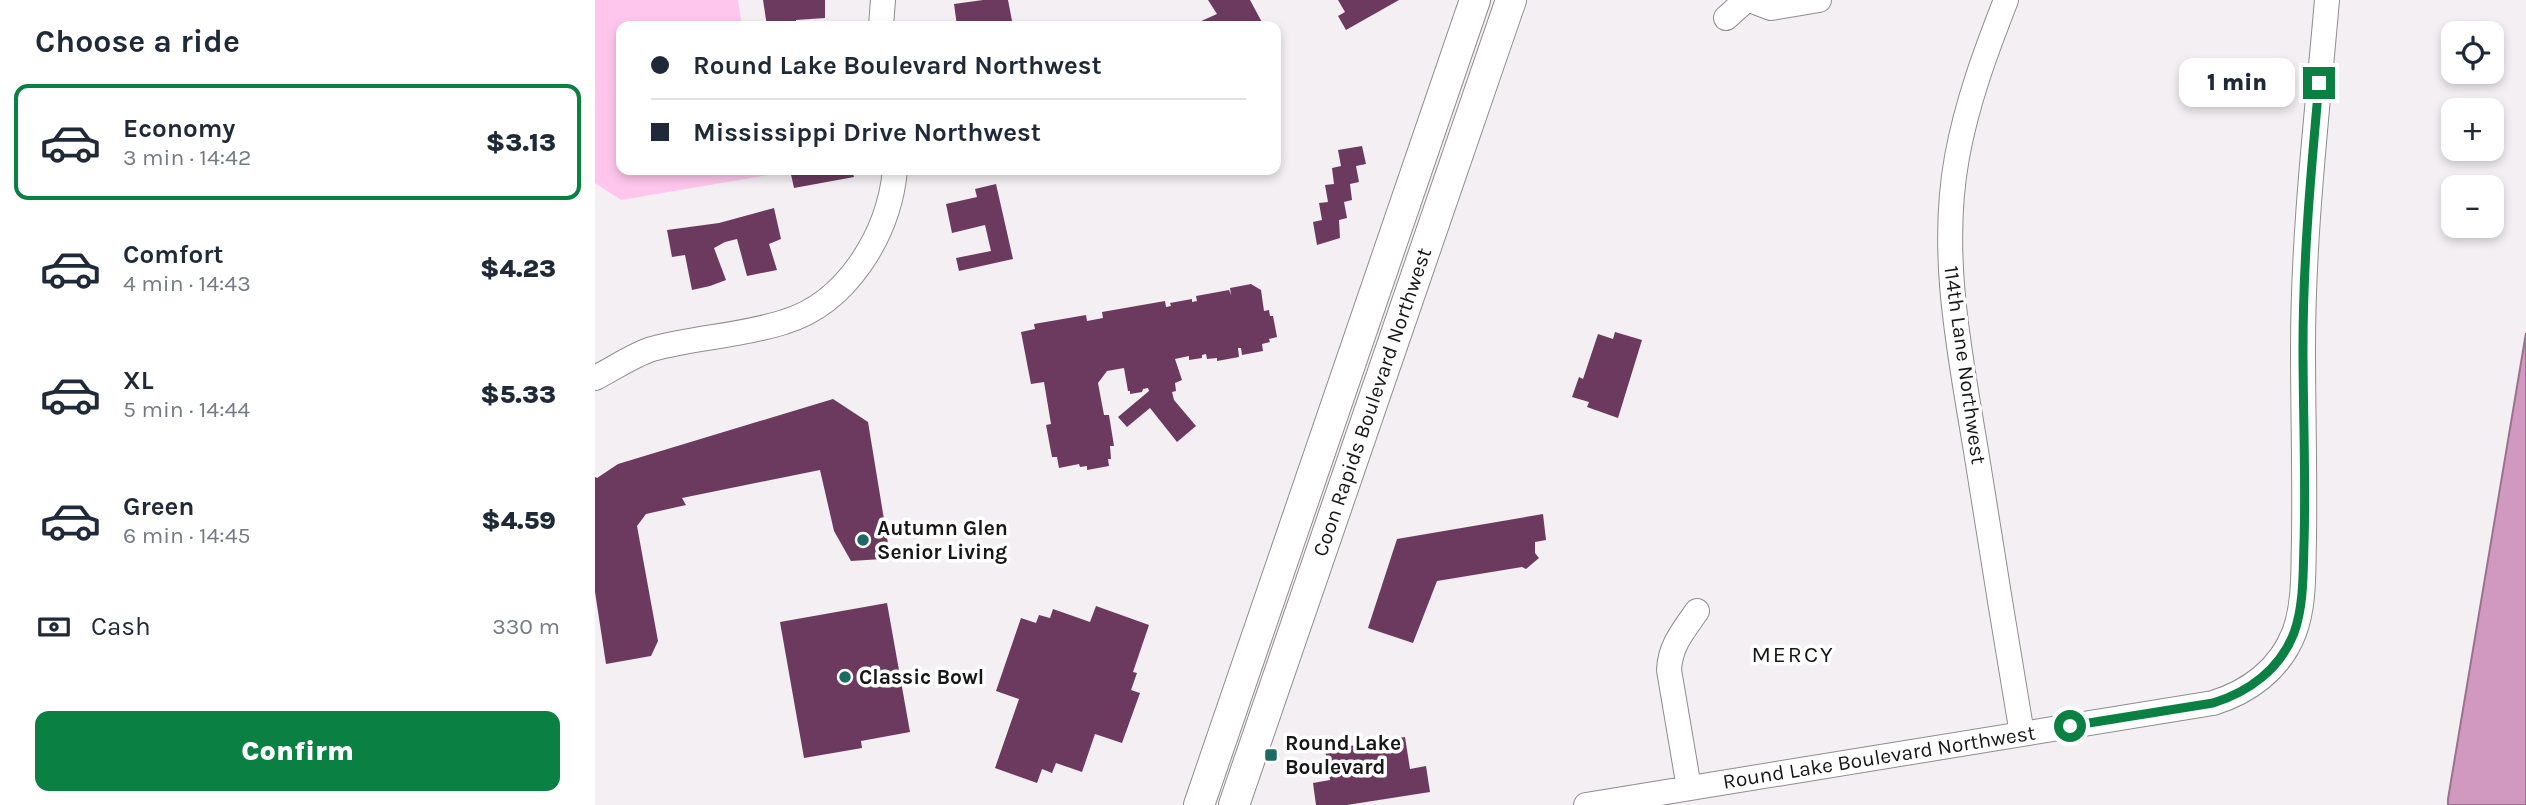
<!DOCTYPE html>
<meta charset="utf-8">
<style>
:root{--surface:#fff;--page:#f2f2f3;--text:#1f2937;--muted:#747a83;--line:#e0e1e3;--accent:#0b8043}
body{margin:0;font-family:Karla,sans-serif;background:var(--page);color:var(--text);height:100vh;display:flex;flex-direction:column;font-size:26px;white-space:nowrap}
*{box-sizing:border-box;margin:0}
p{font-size:23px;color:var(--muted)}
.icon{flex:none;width:38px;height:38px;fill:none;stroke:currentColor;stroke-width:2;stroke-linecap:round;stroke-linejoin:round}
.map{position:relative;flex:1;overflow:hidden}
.details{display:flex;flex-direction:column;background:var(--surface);width:595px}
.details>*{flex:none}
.guide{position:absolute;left:21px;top:21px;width:665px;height:154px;border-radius:14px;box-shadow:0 4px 10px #0003;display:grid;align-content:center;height:154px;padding:0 35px;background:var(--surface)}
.buttons{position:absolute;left:1846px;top:21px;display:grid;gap:14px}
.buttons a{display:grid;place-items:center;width:63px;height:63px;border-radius:14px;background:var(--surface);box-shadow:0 4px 10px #0003;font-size:35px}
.end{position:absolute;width:32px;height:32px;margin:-16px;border:9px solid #0b8043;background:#fff;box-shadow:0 0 0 4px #fff}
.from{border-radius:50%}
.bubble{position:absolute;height:49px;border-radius:14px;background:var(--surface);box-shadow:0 4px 10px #0003;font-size:23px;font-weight:800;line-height:49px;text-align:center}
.guide b{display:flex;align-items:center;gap:24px;height:66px;font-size:26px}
.guide b+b{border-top:2px solid var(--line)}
.guide i{width:18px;height:18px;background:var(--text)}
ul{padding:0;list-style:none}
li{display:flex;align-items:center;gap:21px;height:116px;margin:0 14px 10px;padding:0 21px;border:4px solid transparent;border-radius:14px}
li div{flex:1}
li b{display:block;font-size:26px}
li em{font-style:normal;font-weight:800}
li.on{border-color:var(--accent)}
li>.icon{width:63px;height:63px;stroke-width:1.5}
h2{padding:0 35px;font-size:32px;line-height:84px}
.pay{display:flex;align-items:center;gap:18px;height:77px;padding:0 35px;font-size:26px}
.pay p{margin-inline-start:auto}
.primary-button{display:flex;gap:14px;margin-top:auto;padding:14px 35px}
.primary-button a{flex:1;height:80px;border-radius:14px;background:var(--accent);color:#fff;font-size:28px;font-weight:800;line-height:80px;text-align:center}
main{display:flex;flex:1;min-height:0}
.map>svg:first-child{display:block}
.green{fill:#fec6ec}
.water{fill:#d299c0;stroke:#9a728e;stroke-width:2}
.building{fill:#6c3a5e}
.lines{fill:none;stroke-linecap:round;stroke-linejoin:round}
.minor-casing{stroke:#908c8e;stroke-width:26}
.major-casing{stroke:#908c8e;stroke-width:32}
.minor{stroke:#fff;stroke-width:24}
.major{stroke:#fff;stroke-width:30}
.route{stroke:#0b8043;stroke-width:9}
.poi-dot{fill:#1d6964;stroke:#fff;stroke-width:2.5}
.labels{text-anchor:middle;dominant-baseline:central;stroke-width:7;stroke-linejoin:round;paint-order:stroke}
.street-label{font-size:21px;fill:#181718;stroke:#fff}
.poi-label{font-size:21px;font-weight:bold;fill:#181718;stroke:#fff;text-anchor:start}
.neighbourhood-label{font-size:23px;letter-spacing:2px;fill:#181718;stroke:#fff}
</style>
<main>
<section class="details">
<h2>Choose a ride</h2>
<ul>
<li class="on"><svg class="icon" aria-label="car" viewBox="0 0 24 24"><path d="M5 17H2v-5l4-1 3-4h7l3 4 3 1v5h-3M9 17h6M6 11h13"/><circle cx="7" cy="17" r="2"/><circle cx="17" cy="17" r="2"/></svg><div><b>Economy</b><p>3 min · 14:42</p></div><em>$3.13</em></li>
<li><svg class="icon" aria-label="car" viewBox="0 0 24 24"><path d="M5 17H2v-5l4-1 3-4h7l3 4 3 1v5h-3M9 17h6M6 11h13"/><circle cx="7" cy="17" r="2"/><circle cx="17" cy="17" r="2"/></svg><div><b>Comfort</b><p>4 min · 14:43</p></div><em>$4.23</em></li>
<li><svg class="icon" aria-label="car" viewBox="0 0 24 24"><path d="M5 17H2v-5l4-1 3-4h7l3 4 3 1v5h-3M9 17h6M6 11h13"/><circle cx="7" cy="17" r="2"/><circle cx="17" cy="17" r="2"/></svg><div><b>XL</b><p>5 min · 14:44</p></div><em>$5.33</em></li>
<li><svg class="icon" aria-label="car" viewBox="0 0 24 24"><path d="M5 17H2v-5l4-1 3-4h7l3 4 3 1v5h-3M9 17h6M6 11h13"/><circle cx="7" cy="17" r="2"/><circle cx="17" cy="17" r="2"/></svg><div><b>Green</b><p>6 min · 14:45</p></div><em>$4.59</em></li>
</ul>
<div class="pay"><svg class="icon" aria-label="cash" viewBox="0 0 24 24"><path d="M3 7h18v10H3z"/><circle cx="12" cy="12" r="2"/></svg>Cash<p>330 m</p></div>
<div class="primary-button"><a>Confirm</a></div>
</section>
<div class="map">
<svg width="1931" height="805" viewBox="0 0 1931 805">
<rect width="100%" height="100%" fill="#f3eff2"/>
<!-- green -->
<path class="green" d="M 0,0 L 143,0 L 147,26 L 26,26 L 26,170 L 172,170 L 173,175 L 26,200 L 0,183 Z"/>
<!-- water -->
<path class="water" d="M 1931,333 L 1931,805 L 1853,805 L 1853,799 Z"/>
<!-- building -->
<path class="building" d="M 168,0 L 230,0 L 230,18 L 201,20 L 201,26 L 172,26 Z
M 388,0 L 413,0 L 418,26 L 362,26 L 359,4 Z
M 613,0 L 655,0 L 669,26 L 595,26 L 622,14 Z
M 743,0 L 804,0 L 751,30 L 743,16 L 750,12 Z
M 767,146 L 771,164 L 761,166 L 764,182 L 755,184 L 757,200 L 749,202 L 752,218 L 744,220 L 745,238 L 722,245 L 718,222 L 727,220 L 724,203 L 733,202 L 730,185 L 739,184 L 737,168 L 746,166 L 743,150 Z
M 195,170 L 257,170 L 259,177 L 199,188 Z
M 401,184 L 418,259 L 364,271 L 361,258 L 396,251 L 390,225 L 357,233 L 351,204 L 382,197 L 380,189 Z
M 179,208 L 186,239 L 174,244 L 182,270 L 152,276 L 142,239 L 130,242 L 119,248 L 131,280 L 115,286 L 97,290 L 90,255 L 77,257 L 72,230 L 124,223 Z
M 656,284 L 666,290 L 669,311 L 674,310 L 675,316 L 678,316 L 682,337 L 674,339 L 675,342 L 667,344 L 668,351 L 647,355 L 646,348 L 643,348 L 644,357 L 622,361 L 622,358 L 612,359 L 611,354 L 607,355 L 607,358 L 594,360 L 594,356 L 580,359 L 587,380 L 580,383 L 581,391 L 577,392 L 579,400 L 601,426 L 582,442 L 555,408 L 532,427 L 523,417 L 554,391 L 553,388 L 548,389 L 547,392 L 535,394 L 535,391 L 533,391 L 529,368 L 512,371 L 503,383 L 509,415 L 514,415 L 519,446 L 515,446 L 516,459 L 513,459 L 514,466 L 492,470 L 492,466 L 485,467 L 484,464 L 464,468 L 462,457 L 457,457 L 451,425 L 456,424 L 449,382 L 436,384 L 426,332 L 440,329 L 439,324 L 491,315 L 492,321 L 508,318 L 507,312 L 570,301 L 571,307 L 576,306 L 575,303 L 597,299 L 597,302 L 602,301 L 601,296 L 634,290 L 636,295 L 635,288 Z
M 1020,332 L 1047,340 L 1023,418 L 992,407 L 994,402 L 977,397 L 984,377 L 988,379 L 1003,334 L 1018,339 Z
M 238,399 L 273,422 L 294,550 L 287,559 L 256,561 L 239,531 L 225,470 L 87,498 L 91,505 L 51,514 L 42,526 L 63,641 L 56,656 L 11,664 L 0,592 L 0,477 L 2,478 L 23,464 Z
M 948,514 L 951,540 L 940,542 L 940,553 L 944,558 L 931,569 L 927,567 L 842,581 L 818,643 L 773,628 L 802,539 Z
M 292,603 L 315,732 L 266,741 L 267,748 L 209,758 L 185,622 Z
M 501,606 L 554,625 L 538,672 L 542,673 L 536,690 L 545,693 L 527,743 L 500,734 L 487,772 L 461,763 L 457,773 L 447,769 L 442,783 L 400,768 L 424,699 L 401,691 L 426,618 L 441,623 L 444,615 L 455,618 L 458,609 L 495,622 Z
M 810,737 L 815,769 L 831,766 L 835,792 L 752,805 L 721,805 L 718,783 L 735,780 L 730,750 Z"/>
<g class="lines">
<defs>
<path id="minor" d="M 1155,0 L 1176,8 L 1224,0
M 1411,0 C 1391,51 1372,102 1362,157 C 1344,255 1365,354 1381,451 C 1396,545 1411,640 1427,734
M 1131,18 L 1151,0
M 286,26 L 288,0
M 0,378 C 18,369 38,355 57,349 C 101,337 146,336 189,322 C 253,303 294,233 300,170
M 1094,788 L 1074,670 C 1075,646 1088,631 1102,611
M 991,805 L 1618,703 C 1654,692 1685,669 1699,633 C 1710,604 1708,570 1709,539 C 1710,475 1708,412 1708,348 C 1708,232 1722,116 1732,0"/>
<path id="major" d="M 604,805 L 880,0
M 639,805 L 916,0"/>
</defs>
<!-- minor casing -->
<use href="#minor" class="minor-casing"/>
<!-- major casing -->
<use href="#major" class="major-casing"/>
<!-- minor -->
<use href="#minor" class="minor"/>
<!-- major -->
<use href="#major" class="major"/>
</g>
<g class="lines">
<!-- route -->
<path class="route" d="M 1475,726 L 1618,703 C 1654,692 1685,669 1699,633 C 1709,605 1708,573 1709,544 C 1711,478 1708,413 1708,348 C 1708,259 1716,171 1724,83"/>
</g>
<!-- markers -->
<g class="poi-dot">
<circle cx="268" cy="540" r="7"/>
<circle cx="250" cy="677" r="7"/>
<rect x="669" y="748" width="14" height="14" rx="3.5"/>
</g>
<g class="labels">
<!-- street labels -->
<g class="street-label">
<text transform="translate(1370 365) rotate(82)">114th Lane Northwest</text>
<text transform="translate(777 402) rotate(-71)">Coon Rapids Boulevard Northwest</text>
<text transform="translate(1284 757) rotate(-9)">Round Lake Boulevard Northwest</text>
</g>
<!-- poi labels -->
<g class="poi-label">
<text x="282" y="528">Autumn Glen<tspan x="282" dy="24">Senior Living</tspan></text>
<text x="264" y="677">Classic Bowl</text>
<text x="690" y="743">Round Lake<tspan x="690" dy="24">Boulevard</tspan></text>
</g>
<!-- neighbourhood labels -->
<g class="neighbourhood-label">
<text x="1198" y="654">MERCY</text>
</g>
</g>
</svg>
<div class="buttons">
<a><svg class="icon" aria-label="locate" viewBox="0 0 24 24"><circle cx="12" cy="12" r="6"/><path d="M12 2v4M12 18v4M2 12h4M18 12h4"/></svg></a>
<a>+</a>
<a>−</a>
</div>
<i class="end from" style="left:1475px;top:726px"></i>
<i class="end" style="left:1724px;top:83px"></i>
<div class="bubble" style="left:1584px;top:58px;width:116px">1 min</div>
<div class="guide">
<b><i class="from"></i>Round Lake Boulevard Northwest</b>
<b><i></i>Mississippi Drive Northwest</b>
</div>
</div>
</main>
